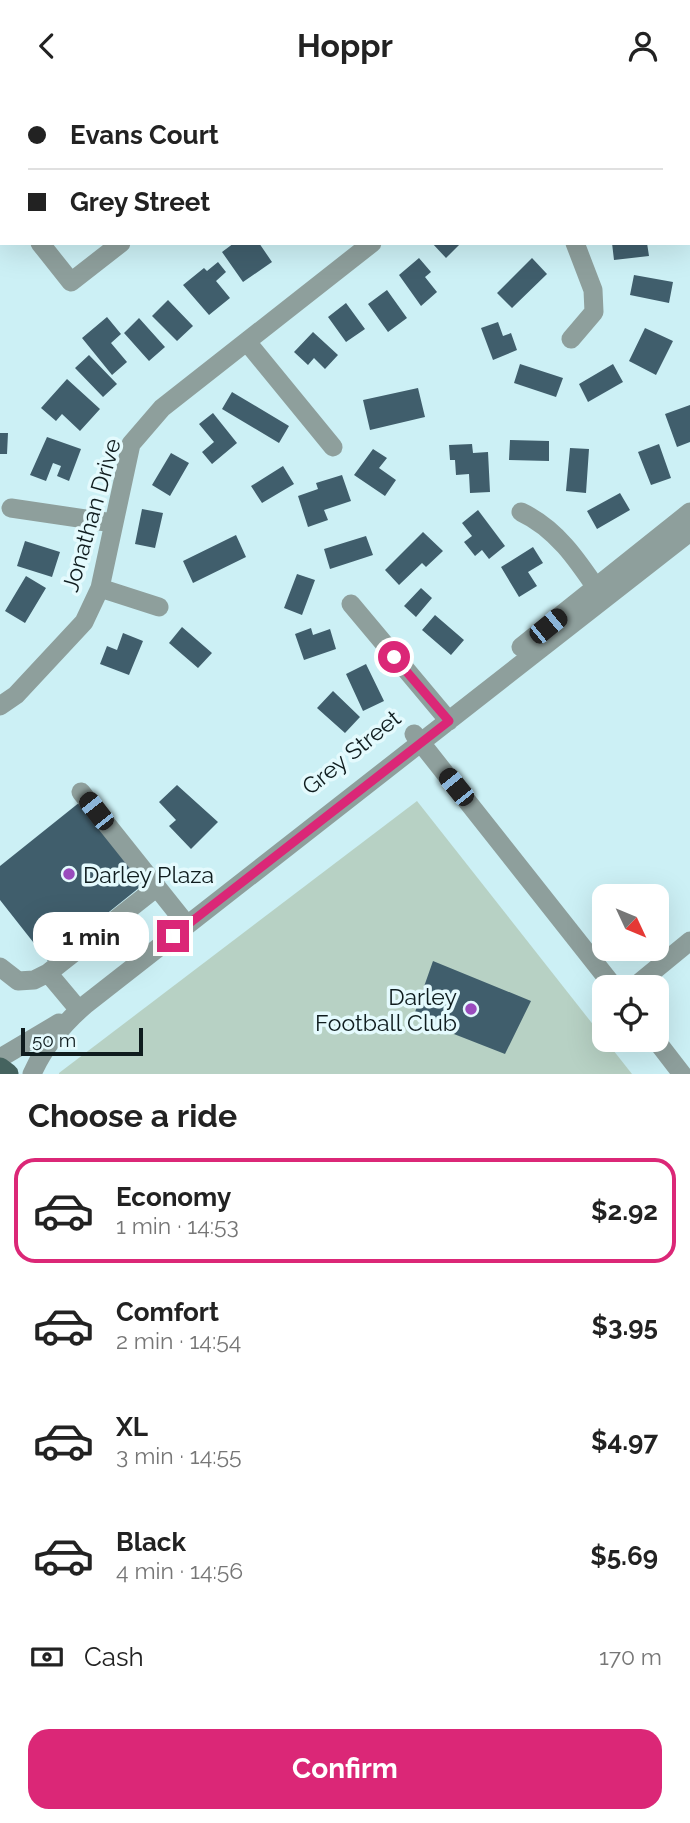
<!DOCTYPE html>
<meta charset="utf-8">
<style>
:root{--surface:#fff;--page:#f2f2f2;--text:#222;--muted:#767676;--line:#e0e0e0;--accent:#db2777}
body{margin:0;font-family:Raleway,sans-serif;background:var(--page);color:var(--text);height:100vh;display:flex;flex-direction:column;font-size:26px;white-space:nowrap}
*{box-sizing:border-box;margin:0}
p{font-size:23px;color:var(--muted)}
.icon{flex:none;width:38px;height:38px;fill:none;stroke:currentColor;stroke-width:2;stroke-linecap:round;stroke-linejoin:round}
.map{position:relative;height:983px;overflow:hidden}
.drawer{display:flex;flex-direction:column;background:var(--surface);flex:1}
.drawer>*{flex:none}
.top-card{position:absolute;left:0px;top:0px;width:691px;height:154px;box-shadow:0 7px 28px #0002;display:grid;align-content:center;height:154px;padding:0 28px;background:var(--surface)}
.needle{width:46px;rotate:134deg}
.buttons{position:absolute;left:592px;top:793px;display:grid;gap:14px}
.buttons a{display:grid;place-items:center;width:77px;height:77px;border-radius:14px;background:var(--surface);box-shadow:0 7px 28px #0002;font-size:35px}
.scale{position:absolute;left:21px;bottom:18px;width:122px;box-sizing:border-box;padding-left:7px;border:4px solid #0f1c1e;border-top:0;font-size:19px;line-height:24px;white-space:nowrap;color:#0f1c1e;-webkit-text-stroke:5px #e4fafd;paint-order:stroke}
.end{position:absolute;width:32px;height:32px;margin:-16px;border:9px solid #db2777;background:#fff;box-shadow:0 0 0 4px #fff}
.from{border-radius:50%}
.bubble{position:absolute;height:49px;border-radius:21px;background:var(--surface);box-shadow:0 7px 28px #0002;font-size:23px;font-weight:700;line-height:49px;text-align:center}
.car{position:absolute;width:21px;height:42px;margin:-21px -10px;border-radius:9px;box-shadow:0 0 5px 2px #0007;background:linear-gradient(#222 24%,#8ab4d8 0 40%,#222 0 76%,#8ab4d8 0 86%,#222 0)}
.top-card b{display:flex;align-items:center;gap:24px;height:66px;font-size:26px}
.top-card b+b{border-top:2px solid var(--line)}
.top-card i{width:18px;height:18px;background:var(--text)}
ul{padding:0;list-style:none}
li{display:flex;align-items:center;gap:21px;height:105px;margin:0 14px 10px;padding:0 14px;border:4px solid transparent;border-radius:21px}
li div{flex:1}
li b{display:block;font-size:26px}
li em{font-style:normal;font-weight:700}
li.on{border-color:var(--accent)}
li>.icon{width:63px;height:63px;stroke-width:1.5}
h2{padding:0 28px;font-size:32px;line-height:84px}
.pay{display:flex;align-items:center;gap:18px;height:77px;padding:0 28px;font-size:26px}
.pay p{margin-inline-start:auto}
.button{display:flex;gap:14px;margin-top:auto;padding:14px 28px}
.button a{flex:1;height:80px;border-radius:21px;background:var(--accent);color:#fff;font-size:28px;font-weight:700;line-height:80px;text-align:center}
header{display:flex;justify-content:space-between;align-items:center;height:91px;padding:0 28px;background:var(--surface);font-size:32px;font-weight:700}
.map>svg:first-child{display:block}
.green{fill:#b7d1c4}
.building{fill:#405e6c}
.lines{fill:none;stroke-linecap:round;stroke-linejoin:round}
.minor{stroke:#8e9f9c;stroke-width:19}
.major{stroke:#45635f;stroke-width:21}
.route{stroke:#db2777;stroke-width:9}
.poi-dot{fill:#9a4cbd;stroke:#e4fafd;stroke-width:2.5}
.labels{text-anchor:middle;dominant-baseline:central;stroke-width:7;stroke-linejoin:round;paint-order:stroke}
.street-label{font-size:23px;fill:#0f1c1e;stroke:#e4fafd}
.poi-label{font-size:23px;fill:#0f1c1e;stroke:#e4fafd;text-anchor:start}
</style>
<header><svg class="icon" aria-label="back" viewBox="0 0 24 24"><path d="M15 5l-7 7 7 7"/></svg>Hoppr<svg class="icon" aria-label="person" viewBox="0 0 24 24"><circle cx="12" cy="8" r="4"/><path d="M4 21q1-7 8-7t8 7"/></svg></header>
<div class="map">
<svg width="690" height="983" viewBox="0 0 690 983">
<rect width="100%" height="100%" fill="#ccf0f5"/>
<!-- green -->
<path class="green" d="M 417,710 L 632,983 L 59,983 L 59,982 Z"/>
<!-- building -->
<path class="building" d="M 234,152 L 259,152 L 272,171 L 243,191 L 222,161 Z
M 432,152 L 461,152 L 446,167 Z
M 612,152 L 647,152 L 649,165 L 614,169 Z
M 419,167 L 431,181 L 425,186 L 437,201 L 421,215 L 399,184 Z
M 532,167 L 547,183 L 512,217 L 497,202 Z
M 218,171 L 226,181 L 216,190 L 230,207 L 209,224 L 183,194 L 204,177 L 207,180 Z
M 634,184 L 673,191 L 669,212 L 630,204 Z
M 387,199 L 407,227 L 388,241 L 368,213 Z
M 168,209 L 193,235 L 177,250 L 152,225 Z
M 346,212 L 365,238 L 346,251 L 328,226 Z
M 107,226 L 121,243 L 111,252 L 127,271 L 112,284 L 82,247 Z
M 139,227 L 165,256 L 149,270 L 124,242 Z
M 498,231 L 503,245 L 511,242 L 517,259 L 493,269 L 481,237 Z
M 645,237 L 673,250 L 656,284 L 629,270 Z
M 313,241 L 338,264 L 325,278 L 314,267 L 308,274 L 294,261 Z
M 89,264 L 117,293 L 103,306 L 75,277 Z
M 520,273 L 563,287 L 556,306 L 514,292 Z
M 613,273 L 623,291 L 588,311 L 579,293 Z
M 67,288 L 100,318 L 80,340 L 62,323 L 56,330 L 41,317 Z
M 418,297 L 425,326 L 370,339 L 363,309 Z
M 232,301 L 289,335 L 279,352 L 222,318 Z
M 690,314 L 690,351 L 677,356 L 665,323 Z
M 213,322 L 237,352 L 212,373 L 202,361 L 214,351 L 199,333 Z
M 0,342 L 8,342 L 7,363 L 0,363 Z
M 47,346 L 81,358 L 69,390 L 57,385 L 61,375 L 53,372 L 46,390 L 30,384 Z
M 510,349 L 549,350 L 549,370 L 509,369 Z
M 472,353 L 473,362 L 488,361 L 490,401 L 470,402 L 469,383 L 456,384 L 455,369 L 450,369 L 449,354 Z
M 659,353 L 671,387 L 651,394 L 638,361 Z
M 570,357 L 589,358 L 586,402 L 566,400 Z
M 373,358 L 387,367 L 379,377 L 396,389 L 385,405 L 354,384 Z
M 171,362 L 189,372 L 170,405 L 152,394 Z
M 283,375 L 294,393 L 262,412 L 251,395 Z
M 342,384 L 351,410 L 324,419 L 328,429 L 308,436 L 298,405 L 318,398 L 316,392 Z
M 620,402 L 630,419 L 597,438 L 587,420 Z
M 142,418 L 163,422 L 155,457 L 135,453 Z
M 478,419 L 505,455 L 489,468 L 482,459 L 475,465 L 464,451 L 472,445 L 462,432 Z
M 423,441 L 443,460 L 426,476 L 422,472 L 399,494 L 385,479 Z
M 236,444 L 246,466 L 193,492 L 183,470 Z
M 366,445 L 373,464 L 330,478 L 324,458 Z
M 25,450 L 60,461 L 52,486 L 17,475 Z
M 533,456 L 543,472 L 528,481 L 537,495 L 519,506 L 501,476 Z
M 297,483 L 315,489 L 302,524 L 284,517 Z
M 26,485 L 46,497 L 25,532 L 5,520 Z
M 421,497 L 432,507 L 416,526 L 404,515 Z
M 435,524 L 464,549 L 451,564 L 422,539 Z
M 182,536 L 212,562 L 198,577 L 169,552 Z
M 311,537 L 313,544 L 330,538 L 336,558 L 304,569 L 295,543 Z
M 123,542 L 143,550 L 129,584 L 100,573 L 107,555 L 117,559 Z
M 366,573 L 384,610 L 363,620 L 346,583 Z
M 333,600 L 360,626 L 345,642 L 317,617 Z
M 177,694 L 218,731 L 191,758 L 169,735 L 176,729 L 159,711 Z
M 80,711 L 145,792 L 48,870 L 0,809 L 0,775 Z
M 433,870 L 531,910 L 505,963 L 413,927 Z"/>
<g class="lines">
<!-- minor -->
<path class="minor" d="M 6,0 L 7,2
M 557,2 L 559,0
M 40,152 L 71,191 L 121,152
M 571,248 L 594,221 L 593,199 L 575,152
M 247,251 L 333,356
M 11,417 L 113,432
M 521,421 C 558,438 580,473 603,507
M 100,497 L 159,516
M 351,513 L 449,630
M 521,556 L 690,421
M 0,615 L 16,604 L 84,531 L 100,497 L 131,353 L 162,317 L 372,152
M 414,643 L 614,896
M 81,701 L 187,834
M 0,876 L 18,890 L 34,889 L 48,882
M 634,896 L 690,850
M 79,919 L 48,882 L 157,796
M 655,948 L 682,983
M 0,967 L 59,932
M 32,983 C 44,955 62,934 85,914 L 690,441"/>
<!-- major -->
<path class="major" d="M 0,977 L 8,983"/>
</g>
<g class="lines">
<!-- route -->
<path class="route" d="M 173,845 L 449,630 L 394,566"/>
</g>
<!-- markers -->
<g class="poi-dot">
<circle cx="69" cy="783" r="7"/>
<circle cx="471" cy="918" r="7"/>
</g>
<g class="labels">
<!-- street labels -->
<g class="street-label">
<text transform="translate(91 424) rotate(-74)">Jonathan Drive</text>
<text transform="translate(351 661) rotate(-39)">Grey Street</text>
</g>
<!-- poi labels -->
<g class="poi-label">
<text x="83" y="783">Darley Plaza</text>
<text x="457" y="905" text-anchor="end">Darley<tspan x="457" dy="26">Football Club</tspan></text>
</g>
</g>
</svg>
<div class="buttons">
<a><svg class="needle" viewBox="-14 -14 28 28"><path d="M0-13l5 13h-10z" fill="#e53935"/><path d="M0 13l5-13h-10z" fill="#767676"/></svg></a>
<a><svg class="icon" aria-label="locate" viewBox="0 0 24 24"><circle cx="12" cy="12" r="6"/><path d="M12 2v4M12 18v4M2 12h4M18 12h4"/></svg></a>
</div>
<div class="scale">50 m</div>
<i class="end from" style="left:394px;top:566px"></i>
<i class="end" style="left:173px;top:845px"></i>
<div class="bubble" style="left:33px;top:821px;width:116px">1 min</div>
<i class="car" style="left:548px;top:535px;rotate:51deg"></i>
<i class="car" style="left:456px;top:696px;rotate:321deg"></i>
<i class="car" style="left:96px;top:720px;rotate:322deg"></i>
<div class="top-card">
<b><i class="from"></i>Evans Court</b>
<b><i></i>Grey Street</b>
</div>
</div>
<section class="drawer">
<h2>Choose a ride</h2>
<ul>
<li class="on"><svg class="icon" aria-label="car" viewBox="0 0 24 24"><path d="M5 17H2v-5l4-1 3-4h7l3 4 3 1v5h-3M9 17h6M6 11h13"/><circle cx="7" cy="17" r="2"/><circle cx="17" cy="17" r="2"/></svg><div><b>Economy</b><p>1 min · 14:53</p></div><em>$2.92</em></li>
<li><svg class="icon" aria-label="car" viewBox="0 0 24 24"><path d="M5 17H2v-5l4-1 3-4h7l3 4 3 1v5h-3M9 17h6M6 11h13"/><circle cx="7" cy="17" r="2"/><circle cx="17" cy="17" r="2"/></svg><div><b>Comfort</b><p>2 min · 14:54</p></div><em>$3.95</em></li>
<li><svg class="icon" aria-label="car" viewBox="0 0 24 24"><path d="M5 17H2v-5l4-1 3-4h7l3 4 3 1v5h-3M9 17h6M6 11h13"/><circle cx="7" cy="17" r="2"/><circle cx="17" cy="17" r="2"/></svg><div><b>XL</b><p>3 min · 14:55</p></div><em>$4.97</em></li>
<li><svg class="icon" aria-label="car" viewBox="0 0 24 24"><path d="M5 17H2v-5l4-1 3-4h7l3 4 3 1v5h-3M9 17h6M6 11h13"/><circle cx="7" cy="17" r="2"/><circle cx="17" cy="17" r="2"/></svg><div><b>Black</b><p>4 min · 14:56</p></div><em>$5.69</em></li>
</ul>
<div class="pay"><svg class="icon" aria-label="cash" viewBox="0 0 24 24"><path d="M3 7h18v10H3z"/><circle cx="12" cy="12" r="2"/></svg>Cash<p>170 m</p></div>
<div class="button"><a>Confirm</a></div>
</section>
